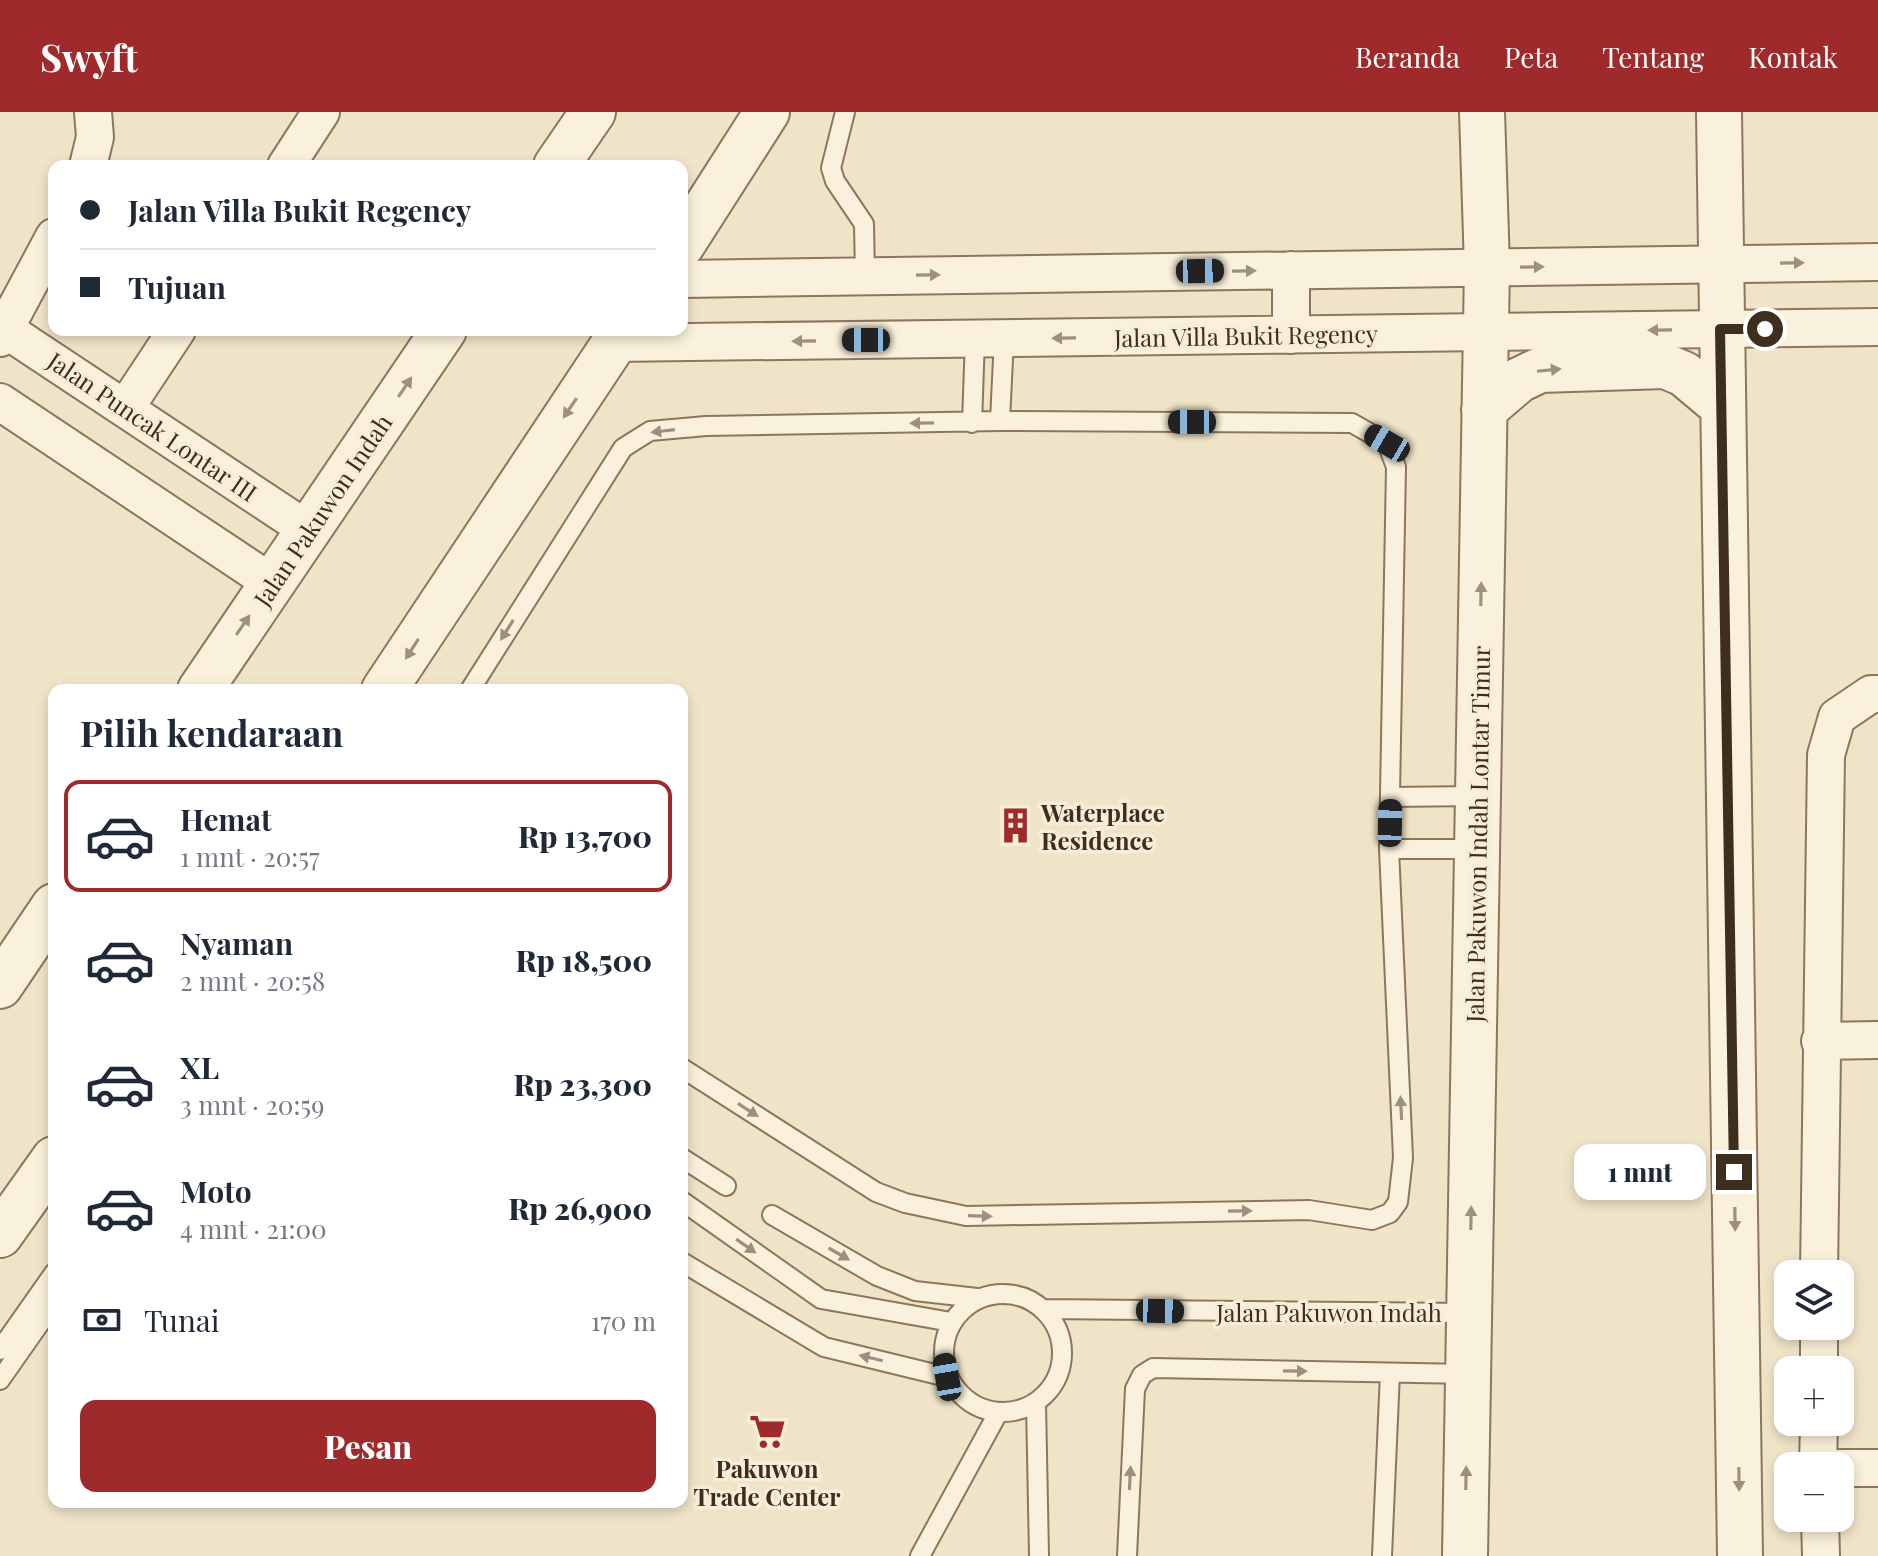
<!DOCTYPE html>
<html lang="id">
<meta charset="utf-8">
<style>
:root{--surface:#fff;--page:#f2f2f3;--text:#1f2937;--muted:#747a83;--line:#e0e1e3;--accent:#9e2a2b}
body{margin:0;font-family:"Playfair Display",serif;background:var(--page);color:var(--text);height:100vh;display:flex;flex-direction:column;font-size:30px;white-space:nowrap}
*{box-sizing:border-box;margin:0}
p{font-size:26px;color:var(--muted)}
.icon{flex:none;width:44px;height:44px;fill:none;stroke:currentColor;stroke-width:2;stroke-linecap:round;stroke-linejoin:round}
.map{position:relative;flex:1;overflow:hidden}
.sheet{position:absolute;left:48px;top:572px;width:640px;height:824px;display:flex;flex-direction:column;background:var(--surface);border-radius:16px;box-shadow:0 4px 12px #0003}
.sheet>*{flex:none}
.guide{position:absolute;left:48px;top:48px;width:640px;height:176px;border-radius:16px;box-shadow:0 4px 12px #0003;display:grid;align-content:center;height:176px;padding:0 32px;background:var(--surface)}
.fabs{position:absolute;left:1774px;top:1148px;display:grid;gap:16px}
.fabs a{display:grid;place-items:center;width:80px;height:80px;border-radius:16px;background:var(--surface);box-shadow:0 4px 12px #0003;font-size:40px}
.end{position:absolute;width:36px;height:36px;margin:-18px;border:10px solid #3d2e20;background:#fff;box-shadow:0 0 0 4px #fff}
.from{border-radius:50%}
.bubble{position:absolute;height:56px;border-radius:16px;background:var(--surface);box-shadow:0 4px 12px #0003;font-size:26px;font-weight:800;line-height:56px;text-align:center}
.car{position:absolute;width:24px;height:48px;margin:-24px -12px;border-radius:10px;box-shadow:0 0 6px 2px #0007;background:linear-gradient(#222 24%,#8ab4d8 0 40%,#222 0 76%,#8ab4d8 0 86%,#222 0)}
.guide b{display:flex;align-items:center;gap:28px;height:76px;font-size:30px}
.guide b+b{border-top:2px solid var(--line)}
.guide i{width:20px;height:20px;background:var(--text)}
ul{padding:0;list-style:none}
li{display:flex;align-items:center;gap:24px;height:112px;margin:0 16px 12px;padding:0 16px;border:4px solid transparent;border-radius:16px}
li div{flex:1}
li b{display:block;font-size:30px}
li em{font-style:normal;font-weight:800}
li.active{border-color:var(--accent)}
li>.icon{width:72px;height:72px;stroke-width:1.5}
h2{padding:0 32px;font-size:36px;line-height:96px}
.pay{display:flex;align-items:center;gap:20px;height:88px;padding:0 32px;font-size:30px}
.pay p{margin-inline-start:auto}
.button{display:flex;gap:16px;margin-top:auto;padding:16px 32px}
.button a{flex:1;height:92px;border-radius:16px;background:var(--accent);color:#fff;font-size:32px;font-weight:800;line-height:92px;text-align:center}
header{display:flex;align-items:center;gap:48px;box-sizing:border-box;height:112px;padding:0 40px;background:var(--accent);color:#fff}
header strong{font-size:38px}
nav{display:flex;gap:44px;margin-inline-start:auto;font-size:28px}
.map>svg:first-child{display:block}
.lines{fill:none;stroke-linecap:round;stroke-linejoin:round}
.service-casing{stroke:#8d765c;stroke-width:22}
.minor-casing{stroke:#8d765c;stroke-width:40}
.tertiary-casing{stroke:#8d765c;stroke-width:48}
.service{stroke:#faf1dc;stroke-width:18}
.minor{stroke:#faf1dc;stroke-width:36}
.tertiary{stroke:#faf1dc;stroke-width:44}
.oneway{fill:#9c907e}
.route{stroke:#3d2e20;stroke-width:10}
.labels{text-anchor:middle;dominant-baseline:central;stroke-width:7;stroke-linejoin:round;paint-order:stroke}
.street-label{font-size:24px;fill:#3d2e20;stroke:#f7eed8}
.poi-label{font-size:24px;font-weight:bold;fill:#3d2e20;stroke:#f7eed8;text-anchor:start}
</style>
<header>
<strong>Swyft</strong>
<nav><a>Beranda</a><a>Peta</a><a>Tentang</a><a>Kontak</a></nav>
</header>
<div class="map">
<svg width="1878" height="1444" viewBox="0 0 1878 1444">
<rect width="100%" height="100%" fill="#f0e4c8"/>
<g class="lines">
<defs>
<path id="service" d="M 845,0 L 831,56 L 835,69 L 864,112 L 865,164
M 1000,309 L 1004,226
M 972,311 L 975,227
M 470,578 L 623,336 L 650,319 L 706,314 L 1000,309 L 1352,311 L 1387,331 L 1396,355 L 1389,737 L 1403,1046 L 1398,1090 L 1390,1101 L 1372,1108 L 1309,1098 L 966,1104 L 905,1091 L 876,1080 L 682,956
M 1390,685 L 1477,684
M 1389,737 L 1477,737
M 682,1046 L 726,1074
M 682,1089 L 821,1187 L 951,1210
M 772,1103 L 877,1164 L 915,1179 L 977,1186
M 682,1150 L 824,1235 L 947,1265
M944 1241a59 59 0 1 1 118 0a59 59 0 1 1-118 0Z
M 1044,1197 L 1469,1201
M 0,1238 L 54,1161
M 0,1268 L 54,1191
M 1036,1291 L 1039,1444
M 920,1444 L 998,1301
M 1127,1444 L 1135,1277 L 1142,1263 L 1153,1256 L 1468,1262
M 1382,1444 L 1390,1261"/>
<path id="minor" d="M 88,54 L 95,25 L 93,0
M 286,54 L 321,0
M 1291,158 L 1291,223
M 682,167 L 1878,150
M 6,218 L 308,418
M 0,226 L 54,125
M 614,231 L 1878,215
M 0,290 L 272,471
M 126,295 L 177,218
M 1820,929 L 1878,928
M 1819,1162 L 1826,643 L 1837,605 L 1871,582 L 1878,582
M 1819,1258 L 1819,1214
M 1818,1354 L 1819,1310
M 1840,1356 L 1878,1356
M 1820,1406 L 1821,1444"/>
<path id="tertiary" d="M 1719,0 L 1740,1444
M 556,54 L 593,0
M 682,133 L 767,0
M 1484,298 L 1519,268 L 1540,258 L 1665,254 L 1684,262 L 1721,293
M 200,578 L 444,218
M 384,578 L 623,218
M 0,874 L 54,794
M 0,1123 L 54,1047
M 1465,1444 L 1487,155 L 1482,0"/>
</defs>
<!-- service casing -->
<use href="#service" class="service-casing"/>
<!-- minor casing -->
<use href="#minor" class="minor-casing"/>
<!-- tertiary casing -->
<use href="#tertiary" class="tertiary-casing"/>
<!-- service -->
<use href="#service" class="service"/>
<!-- minor -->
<use href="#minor" class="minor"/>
<!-- tertiary -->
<use href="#tertiary" class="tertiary"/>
</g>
<!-- one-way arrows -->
<defs><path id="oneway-solid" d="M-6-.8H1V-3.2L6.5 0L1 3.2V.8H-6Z" transform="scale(2)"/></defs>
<g class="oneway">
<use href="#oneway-solid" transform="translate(1792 151) rotate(-1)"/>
<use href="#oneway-solid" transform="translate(1532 155) rotate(-1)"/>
<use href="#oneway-solid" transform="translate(1244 159) rotate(-1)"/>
<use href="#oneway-solid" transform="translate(928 163) rotate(-1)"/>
<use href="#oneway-solid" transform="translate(1660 218) rotate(179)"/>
<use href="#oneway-solid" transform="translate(1064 226) rotate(179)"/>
<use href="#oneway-solid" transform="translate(804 229) rotate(179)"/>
<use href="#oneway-solid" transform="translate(1549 258) rotate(-6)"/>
<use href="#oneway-solid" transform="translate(405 275) rotate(-56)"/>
<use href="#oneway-solid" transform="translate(570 296) rotate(124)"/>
<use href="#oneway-solid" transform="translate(922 311) rotate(179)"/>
<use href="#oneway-solid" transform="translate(663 319) rotate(173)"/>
<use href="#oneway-solid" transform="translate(1481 482) rotate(-89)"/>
<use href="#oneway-solid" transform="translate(243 513) rotate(-56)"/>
<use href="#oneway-solid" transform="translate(507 518) rotate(122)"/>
<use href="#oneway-solid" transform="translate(412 537) rotate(123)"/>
<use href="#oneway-solid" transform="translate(1401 996) rotate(-93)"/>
<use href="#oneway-solid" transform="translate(748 998) rotate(33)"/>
<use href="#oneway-solid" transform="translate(1240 1099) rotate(-1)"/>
<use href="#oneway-solid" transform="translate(980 1104) rotate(2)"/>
<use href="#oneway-solid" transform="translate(1471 1106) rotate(-89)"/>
<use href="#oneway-solid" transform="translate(1735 1107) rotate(89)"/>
<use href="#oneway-solid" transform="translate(746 1134) rotate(35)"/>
<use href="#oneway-solid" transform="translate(839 1142) rotate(30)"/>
<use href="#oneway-solid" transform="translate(871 1246) rotate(-167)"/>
<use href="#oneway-solid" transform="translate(1295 1259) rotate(1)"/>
<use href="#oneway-solid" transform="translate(1130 1366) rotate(-87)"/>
<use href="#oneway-solid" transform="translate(1466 1366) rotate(-89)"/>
<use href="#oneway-solid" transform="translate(1739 1367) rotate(89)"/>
</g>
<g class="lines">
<!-- route -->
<path class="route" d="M 1734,1060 L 1720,217 L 1765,217"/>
</g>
<!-- icons -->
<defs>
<symbol id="building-bare" viewBox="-9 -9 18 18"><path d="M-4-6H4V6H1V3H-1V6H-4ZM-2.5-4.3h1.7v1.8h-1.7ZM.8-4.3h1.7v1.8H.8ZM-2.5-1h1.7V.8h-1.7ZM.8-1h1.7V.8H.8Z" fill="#9e2a2b" stroke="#f7eed8" stroke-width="2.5" paint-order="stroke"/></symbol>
<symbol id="supermarket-bare" viewBox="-9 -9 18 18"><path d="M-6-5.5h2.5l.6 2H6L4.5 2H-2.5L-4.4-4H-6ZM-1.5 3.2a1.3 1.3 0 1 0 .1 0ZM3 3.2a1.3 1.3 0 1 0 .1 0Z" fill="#9e2a2b" stroke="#f7eed8" stroke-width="2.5" paint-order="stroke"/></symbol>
</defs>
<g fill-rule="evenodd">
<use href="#building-bare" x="990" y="688" width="51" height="51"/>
<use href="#supermarket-bare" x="742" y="1294" width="51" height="51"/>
</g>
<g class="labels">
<!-- street labels -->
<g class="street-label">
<text transform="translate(1246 223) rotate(-1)">Jalan Villa Bukit Regency</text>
<text transform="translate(153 314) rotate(34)">Jalan Puncak Lontar III</text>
<text transform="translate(322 398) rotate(-56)">Jalan Pakuwon Indah</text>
<text transform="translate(1477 722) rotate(-89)">Jalan Pakuwon Indah Lontar Timur</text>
<text x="1329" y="1200">Jalan Pakuwon Indah</text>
</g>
<!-- poi labels -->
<g class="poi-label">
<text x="1041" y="700">Waterplace<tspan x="1041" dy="28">Residence</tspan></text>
<text x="767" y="1356" text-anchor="middle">Pakuwon<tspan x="767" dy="28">Trade Center</tspan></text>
</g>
</g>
</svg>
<div class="fabs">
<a><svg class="icon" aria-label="layers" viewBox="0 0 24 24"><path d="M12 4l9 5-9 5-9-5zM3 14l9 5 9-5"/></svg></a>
<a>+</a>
<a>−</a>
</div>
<i class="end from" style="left:1765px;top:217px"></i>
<i class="end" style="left:1734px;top:1060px"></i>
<div class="bubble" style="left:1574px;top:1032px;width:132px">1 mnt</div>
<i class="car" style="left:1200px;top:159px;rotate:89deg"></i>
<i class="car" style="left:866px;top:228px;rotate:270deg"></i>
<i class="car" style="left:1192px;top:310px;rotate:270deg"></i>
<i class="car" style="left:1387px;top:331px;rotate:300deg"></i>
<i class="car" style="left:1390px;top:711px;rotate:1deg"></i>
<i class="car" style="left:1160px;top:1199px;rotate:91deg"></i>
<i class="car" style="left:947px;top:1265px;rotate:350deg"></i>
<div class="guide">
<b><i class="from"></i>Jalan Villa Bukit Regency</b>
<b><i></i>Tujuan</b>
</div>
<section class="sheet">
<h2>Pilih kendaraan</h2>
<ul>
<li class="active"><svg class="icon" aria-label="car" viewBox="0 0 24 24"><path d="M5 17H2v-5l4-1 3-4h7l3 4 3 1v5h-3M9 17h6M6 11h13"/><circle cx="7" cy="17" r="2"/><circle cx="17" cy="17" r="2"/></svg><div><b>Hemat</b><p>1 mnt · 20:57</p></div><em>Rp 13,700</em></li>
<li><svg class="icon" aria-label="car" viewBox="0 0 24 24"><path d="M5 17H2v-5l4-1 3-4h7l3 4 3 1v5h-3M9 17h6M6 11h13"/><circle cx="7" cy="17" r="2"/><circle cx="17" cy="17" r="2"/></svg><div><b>Nyaman</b><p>2 mnt · 20:58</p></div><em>Rp 18,500</em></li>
<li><svg class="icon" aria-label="car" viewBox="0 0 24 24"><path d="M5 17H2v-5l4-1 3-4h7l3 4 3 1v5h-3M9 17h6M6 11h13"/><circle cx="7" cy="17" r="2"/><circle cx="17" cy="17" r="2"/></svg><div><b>XL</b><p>3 mnt · 20:59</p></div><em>Rp 23,300</em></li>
<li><svg class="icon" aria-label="car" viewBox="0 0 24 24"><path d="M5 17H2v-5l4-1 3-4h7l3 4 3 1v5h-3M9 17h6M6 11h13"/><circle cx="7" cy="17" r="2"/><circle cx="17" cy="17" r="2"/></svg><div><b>Moto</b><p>4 mnt · 21:00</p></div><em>Rp 26,900</em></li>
</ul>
<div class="pay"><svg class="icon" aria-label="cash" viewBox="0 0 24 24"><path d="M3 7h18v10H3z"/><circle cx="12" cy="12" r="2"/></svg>Tunai<p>170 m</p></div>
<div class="button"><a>Pesan</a></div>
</section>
</div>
